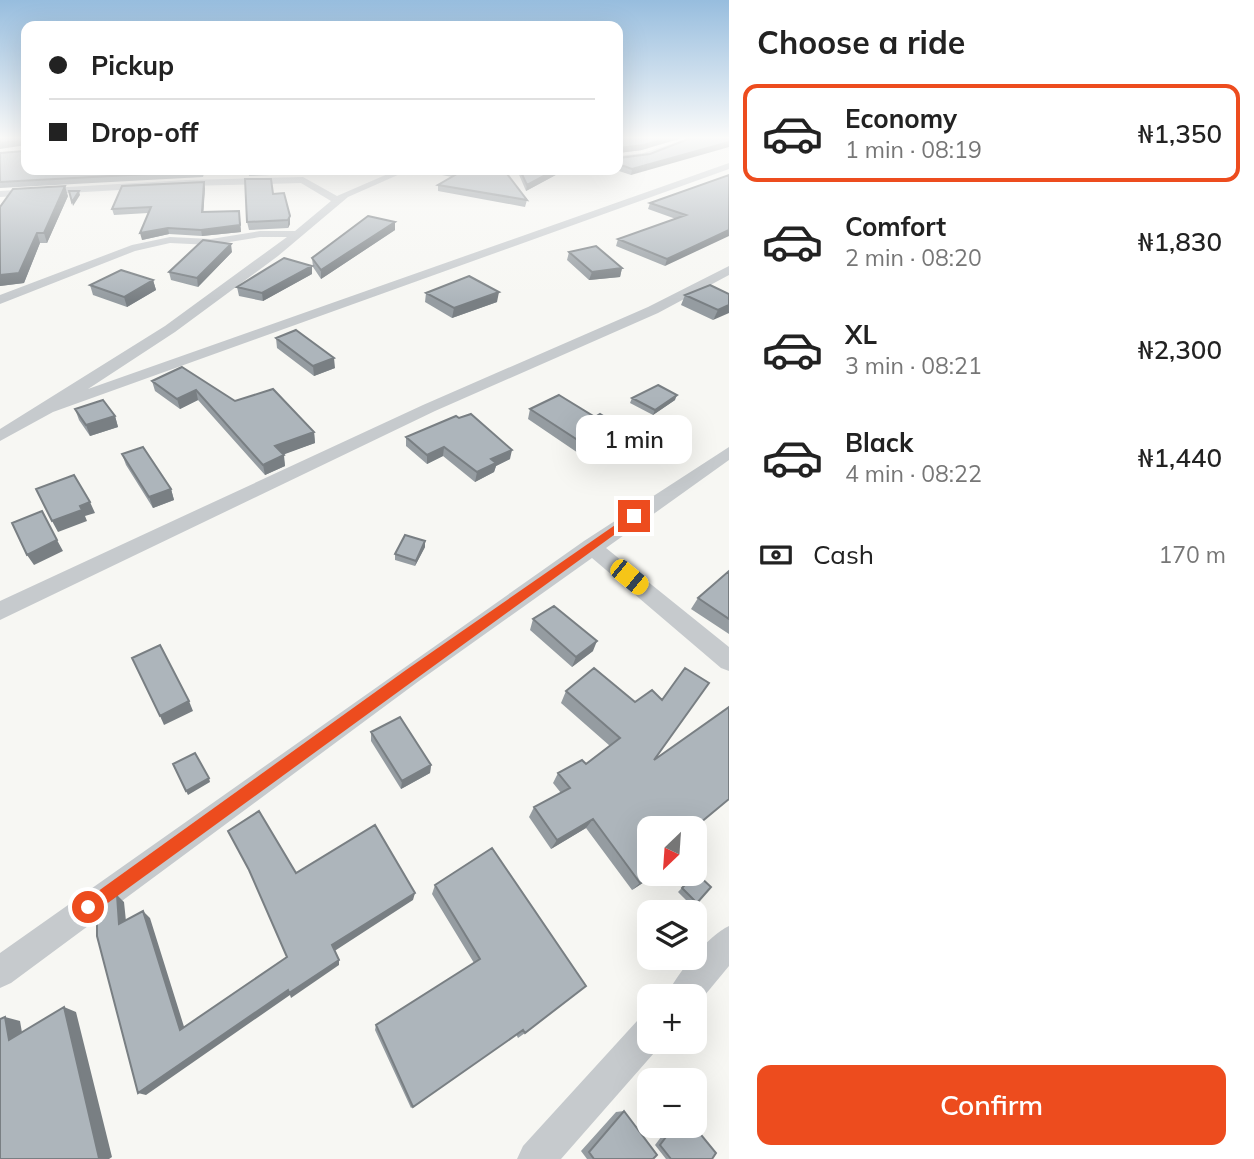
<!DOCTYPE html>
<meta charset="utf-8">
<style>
:root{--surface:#fff;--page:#f6f6f6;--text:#222;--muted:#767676;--line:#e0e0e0;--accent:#ed4c1e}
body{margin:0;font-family:Mulish,sans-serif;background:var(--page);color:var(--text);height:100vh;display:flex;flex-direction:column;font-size:26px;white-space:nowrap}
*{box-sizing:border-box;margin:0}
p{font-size:23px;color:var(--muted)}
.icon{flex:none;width:38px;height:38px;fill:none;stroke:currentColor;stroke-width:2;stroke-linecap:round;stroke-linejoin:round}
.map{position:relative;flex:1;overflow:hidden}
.side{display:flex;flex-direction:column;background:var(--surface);width:525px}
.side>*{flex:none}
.hud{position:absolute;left:21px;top:21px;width:602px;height:154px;border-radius:14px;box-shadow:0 7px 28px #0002;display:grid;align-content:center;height:154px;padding:0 28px;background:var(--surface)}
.needle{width:46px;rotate:205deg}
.buttons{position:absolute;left:637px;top:816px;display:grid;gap:14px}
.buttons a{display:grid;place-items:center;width:70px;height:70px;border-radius:14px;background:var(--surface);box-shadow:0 7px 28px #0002;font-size:35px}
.end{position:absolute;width:32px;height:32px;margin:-16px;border:9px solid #ed4c1e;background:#fff;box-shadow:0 0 0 4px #fff}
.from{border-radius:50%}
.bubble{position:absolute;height:49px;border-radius:14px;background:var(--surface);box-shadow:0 7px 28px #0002;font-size:23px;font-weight:600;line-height:49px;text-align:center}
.car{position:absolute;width:21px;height:42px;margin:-21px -10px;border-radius:9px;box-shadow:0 0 5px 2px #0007;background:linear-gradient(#f5c518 24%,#345 0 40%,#f5c518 0 76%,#345 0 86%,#f5c518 0)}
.hud b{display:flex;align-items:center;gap:24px;height:66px;font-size:26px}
.hud b+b{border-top:2px solid var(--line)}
.hud i{width:18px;height:18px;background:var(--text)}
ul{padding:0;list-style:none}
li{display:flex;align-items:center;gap:21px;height:98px;margin:0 14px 10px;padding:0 14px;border:4px solid transparent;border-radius:14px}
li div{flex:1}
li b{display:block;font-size:26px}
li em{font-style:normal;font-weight:600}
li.on{border-color:var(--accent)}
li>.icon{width:63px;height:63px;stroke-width:1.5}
h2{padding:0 28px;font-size:32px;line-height:84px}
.pay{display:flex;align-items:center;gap:18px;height:77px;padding:0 28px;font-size:26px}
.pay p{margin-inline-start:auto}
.cta{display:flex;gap:14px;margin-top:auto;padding:14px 28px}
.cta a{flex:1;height:80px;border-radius:14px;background:var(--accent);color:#fff;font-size:28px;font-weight:600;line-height:80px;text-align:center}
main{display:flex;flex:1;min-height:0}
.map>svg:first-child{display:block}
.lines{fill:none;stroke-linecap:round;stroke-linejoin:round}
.street{fill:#c6cacd;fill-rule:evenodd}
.wall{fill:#959ca1}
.shaded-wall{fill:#797f83}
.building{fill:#adb5bb;stroke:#797f83;stroke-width:2}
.route{fill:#ed4c1e}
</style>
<main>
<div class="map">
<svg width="729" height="1159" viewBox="0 0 729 1159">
<rect width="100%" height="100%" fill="#f7f7f3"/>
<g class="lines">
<!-- street -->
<path class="street" d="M 690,138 L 702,138 L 647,157 L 618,162 L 618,156 L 643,153 Z
M 729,163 L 729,169 L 53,412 L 0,441 L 0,429 L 165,326 L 287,237 L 260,237 L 211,245 L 170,243 L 135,251 L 0,304 L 0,295 L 132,245 L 170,237 L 211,239 L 260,231 L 295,231 L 331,201 L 301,183 L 187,186 L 0,197 L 0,191 L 187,180 L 303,177 L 337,196 L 397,170 L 409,170 L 348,197 L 278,256 L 175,332 L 88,389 Z
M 729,266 L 729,275 L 658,313 L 435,411 L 0,620 L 0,601 L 423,405 L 648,307 Z
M 729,447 L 729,460 L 606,548 L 729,647 L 729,671 L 721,668 L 592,558 L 419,681 L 11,983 L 0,988 L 0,953 L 584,541 Z
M 729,926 L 729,966 L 695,1007 L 695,996 L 667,996 C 675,975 709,935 729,926 Z
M 649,1016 L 649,1041 L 663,1041 L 661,1045 L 561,1159 L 517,1159 L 523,1146 L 637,1021 Z"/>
</g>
<!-- wall -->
<path class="wall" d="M 618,138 L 642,150 L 618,153 L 618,158 L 650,154 L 631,175 L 616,170 L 618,170 Z
M 0,153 L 26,170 L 205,170 L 203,177 L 0,188 Z
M 248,170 L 269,170 L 270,175 L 249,176 Z
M 437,170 L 504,170 L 527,200 L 525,207 L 438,191 L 438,185 L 452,177 L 437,174 Z
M 517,170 L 565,170 L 526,191 Z
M 729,175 L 665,266 L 616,246 L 618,239 L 676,219 L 648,209 L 650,203 Z
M 205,188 L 203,212 L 239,211 L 241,232 L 202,236 L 169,234 L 142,240 L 148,213 L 114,215 L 112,209 Z
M 273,194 L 290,224 L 288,228 L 249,230 L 247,222 Z
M 68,196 L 47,243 L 40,243 L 24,283 L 0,286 L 0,207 Z
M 395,222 L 395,230 L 321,279 L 313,267 L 312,258 Z
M 232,252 L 198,287 L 171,280 L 169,272 Z
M 569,252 L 622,268 L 620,277 L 589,280 L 567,260 Z
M 312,274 L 263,301 L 239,296 L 237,287 Z
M 153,280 L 156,290 L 127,307 L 93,295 L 90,285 Z
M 426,293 L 497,302 L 452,318 L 425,302 Z
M 729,294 L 713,320 L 681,305 L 685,295 Z
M 276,338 L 335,368 L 314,376 L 277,348 Z
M 182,367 L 235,401 L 314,432 L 315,443 L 283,454 L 285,466 L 265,475 L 198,400 L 180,409 L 155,391 L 152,381 Z
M 632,398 L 675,400 L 653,415 L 630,403 Z
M 75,409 L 115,416 L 118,427 L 90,436 L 79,420 Z
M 530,409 L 595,417 L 622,428 L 618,439 L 584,457 L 528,419 Z
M 406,437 L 510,459 L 496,466 L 494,472 L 475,482 L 443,456 L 427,464 L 406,446 Z
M 122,454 L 171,489 L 174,500 L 153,508 L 126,465 Z
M 425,541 L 425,547 L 415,566 L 395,560 L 395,554 Z
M 729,571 L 729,634 L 691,609 L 698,598 Z
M 533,619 L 593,651 L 572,667 L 530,630 Z
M 566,691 L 654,760 L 649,828 L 658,873 L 632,890 L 586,828 L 551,849 L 529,817 L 534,807 L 561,793 L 553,783 L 558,773 L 586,764 L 610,746 L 561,703 Z
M 371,732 L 431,765 L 430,773 L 401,789 L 371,741 Z
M 696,873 L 697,903 L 692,906 L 678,892 Z
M 435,885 L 525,1033 L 518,1038 L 516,1034 L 411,1108 L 375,1030 L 376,1025 L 474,963 L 432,894 Z
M 624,1111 L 653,1159 L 587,1159 L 581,1151 L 616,1112 Z
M 670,1125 L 693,1125 L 712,1159 L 666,1159 L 655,1145 Z"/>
<!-- shaded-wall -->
<path class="shaded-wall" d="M 666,138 L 682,138 L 642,150 L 618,153 L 619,148 Z
M 24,140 L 26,145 L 0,149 L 0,143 Z
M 729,142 L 729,147 L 631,175 L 632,169 Z
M 555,170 L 565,170 L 526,191 L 527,185 Z
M 204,182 L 205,188 L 203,218 L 202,212 Z
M 65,186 L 68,196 L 47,243 L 44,233 Z
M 79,191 L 80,195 L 73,206 L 72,202 Z
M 239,211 L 241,232 L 202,236 L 201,230 Z
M 290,216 L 290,224 L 288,228 L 288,220 Z
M 395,222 L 395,230 L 321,279 L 321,270 Z
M 168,228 L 169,234 L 142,240 L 140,233 Z
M 729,230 L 729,236 L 665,266 L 667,259 Z
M 37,233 L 40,243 L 24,283 L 0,286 L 0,275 Z
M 231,244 L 232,252 L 198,287 L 197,278 Z
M 312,266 L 312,274 L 263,301 L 262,293 Z
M 622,268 L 620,277 L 589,280 L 592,272 Z
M 153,280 L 156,290 L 127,307 L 124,297 Z
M 499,292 L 497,302 L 452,318 L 454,308 Z
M 729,305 L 729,313 L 713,320 L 718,310 Z
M 334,358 L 335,368 L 314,376 L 313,366 Z
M 196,390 L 198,400 L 180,409 L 177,399 Z
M 677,395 L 675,400 L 653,415 L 655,410 Z
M 115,416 L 118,427 L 90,436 L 86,425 Z
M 622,428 L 618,439 L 584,457 L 587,446 Z
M 314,432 L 315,443 L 277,457 L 275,446 Z
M 444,447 L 443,456 L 427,464 L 427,455 Z
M 512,450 L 510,459 L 496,466 L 494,472 L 475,482 L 477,472 L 491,459 Z
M 284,455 L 285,466 L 265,475 L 263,465 Z
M 171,489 L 174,500 L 153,508 L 149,497 Z
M 90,502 L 95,513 L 85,516 L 87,521 L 58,532 L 52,521 L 80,506 Z
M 57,540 L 63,551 L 34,565 L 27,555 Z
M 425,541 L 425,547 L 415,566 L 416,561 Z
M 597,641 L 593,651 L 572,667 L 576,657 Z
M 189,701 L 193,711 L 164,725 L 160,716 Z
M 431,765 L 430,773 L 401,789 L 402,781 Z
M 209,778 L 210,782 L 188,795 L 186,791 Z
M 593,819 L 586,828 L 551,849 L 557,840 Z
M 655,873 L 658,873 L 632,890 L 640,883 Z
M 415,893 L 413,900 L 333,952 L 332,945 Z
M 117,895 L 124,902 L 127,931 L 119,924 Z
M 143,911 L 150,918 L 186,1033 L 180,1030 Z
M 339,960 L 339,965 L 291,998 L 290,995 L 146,1095 L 138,1093 L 288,990 Z
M 64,1007 L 76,1012 L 112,1157 L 109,1159 L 98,1159 Z
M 5,1017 L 20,1021 L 24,1044 L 9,1040 Z"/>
<!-- building -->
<path class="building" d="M 0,138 L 26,138 L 26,147 L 24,140 L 0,143 Z
M 618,138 L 666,138 L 644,145 L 619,148 L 618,158 L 650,154 L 691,138 L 729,138 L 729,142 L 632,169 L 618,164 Z
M 26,149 L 26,170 L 202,170 L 202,171 L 0,182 L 0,153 L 24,151 Z
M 445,170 L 504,170 L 527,200 L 438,185 L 460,172 Z
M 520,170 L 555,170 L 527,185 Z
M 729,175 L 729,230 L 667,259 L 618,239 L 686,215 L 650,203 Z
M 245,179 L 271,179 L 273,194 L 284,193 L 290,216 L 288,220 L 247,222 Z
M 204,182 L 202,212 L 239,211 L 240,225 L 201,230 L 168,228 L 140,233 L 151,207 L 112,209 L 122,186 Z
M 65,186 L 44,233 L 37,233 L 19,273 L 0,275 L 0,207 L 13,189 Z
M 69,191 L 79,191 L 72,202 Z
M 368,216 L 395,222 L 321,270 L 312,258 Z
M 203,240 L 231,244 L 197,278 L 169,272 Z
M 596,246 L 622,268 L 592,272 L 569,252 Z
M 284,258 L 312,266 L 262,293 L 237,287 Z
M 121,270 L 153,280 L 124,297 L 90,285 Z
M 469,276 L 499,292 L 454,308 L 426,293 Z
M 710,285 L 729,294 L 729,305 L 718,310 L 685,295 Z
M 296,330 L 334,358 L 313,366 L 276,338 Z
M 182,367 L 235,401 L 273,389 L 314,432 L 275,446 L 284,455 L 263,465 L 196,390 L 177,399 L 152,381 Z
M 658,385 L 677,395 L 655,410 L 632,398 Z
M 559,395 L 595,417 L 600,414 L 622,428 L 587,446 L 530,409 Z
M 103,400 L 115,416 L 86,425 L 75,409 Z
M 471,414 L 512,450 L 491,459 L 496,463 L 477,472 L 444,447 L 427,455 L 406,437 L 456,416 L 459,418 Z
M 143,447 L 171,489 L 149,497 L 122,454 Z
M 74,475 L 90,502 L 80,506 L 82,510 L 52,521 L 36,489 Z
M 42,511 L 57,540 L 27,555 L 12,523 Z
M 405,535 L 425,541 L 416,561 L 395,554 Z
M 729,571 L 729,619 L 698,598 Z
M 554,606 L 597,641 L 576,657 L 533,619 Z
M 160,645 L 189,701 L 160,716 L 132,658 Z
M 594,668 L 635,702 L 652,690 L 662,700 L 685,668 L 709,683 L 654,760 L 729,707 L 729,799 L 694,828 L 649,828 L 649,873 L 655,873 L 640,883 L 593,819 L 557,840 L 534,807 L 570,788 L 558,773 L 582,760 L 586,764 L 620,738 L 566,691 Z
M 400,717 L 431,765 L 402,781 L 371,732 Z
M 195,753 L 209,778 L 186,791 L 173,764 Z
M 259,811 L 296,873 L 375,825 L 415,893 L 332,945 L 339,960 L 289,993 L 288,990 L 138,1093 L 97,936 L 97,909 L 117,895 L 119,924 L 143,911 L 180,1030 L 287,957 L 249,870 L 228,831 Z
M 492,848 L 586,986 L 525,1033 L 523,1030 L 413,1107 L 376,1025 L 480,959 L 435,885 Z
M 696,873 L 711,887 L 697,903 L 682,888 Z
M 64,1007 L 99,1158 L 98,1159 L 0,1159 L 0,1019 L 5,1017 L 9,1040 Z
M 624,1111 L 657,1155 L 653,1159 L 594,1159 L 589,1152 Z
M 675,1125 L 693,1125 L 716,1153 L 712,1159 L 671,1159 L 660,1145 Z"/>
<!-- sky -->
<linearGradient id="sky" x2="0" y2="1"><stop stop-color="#97bdde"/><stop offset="0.46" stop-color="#fbfbfa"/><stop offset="1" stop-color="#fbfbfa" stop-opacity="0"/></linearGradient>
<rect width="729" height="300" fill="url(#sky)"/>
<!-- route -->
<path class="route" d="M 631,514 L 640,516 L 94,913 L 88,916 L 83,913 L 80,907 L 83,902 L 406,670 Z"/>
</svg>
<div class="buttons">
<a><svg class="needle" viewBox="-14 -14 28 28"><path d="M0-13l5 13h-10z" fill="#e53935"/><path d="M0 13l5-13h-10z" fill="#767676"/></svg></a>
<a><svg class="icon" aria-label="layers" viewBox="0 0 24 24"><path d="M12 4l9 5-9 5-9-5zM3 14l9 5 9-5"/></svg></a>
<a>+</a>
<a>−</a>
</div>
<i class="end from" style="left:88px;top:907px"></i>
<i class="end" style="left:634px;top:516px"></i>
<div class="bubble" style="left:576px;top:415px;width:116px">1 min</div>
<i class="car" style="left:629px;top:577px;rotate:129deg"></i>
<div class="hud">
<b><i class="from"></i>Pickup</b>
<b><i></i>Drop-off</b>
</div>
</div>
<section class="side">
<h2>Choose a ride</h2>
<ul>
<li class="on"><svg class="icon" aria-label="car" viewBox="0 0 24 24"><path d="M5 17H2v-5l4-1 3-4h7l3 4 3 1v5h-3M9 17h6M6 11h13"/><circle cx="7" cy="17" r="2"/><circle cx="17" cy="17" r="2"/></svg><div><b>Economy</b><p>1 min · 08:19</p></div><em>₦1,350</em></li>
<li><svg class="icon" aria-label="car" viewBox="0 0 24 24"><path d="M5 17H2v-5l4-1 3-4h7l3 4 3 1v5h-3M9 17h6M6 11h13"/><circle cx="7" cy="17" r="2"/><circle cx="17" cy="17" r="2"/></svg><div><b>Comfort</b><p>2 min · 08:20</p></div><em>₦1,830</em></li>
<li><svg class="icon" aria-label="car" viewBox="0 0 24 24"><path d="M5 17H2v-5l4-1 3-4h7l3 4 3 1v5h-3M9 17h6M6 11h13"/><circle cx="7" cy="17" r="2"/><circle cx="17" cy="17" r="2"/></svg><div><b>XL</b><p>3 min · 08:21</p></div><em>₦2,300</em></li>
<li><svg class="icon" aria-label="car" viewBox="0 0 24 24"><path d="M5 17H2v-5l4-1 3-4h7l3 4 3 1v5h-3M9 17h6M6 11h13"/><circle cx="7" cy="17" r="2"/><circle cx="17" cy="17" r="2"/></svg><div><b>Black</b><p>4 min · 08:22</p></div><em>₦1,440</em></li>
</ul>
<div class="pay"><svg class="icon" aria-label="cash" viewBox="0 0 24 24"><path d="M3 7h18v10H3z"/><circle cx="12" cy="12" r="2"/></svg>Cash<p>170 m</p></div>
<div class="cta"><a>Confirm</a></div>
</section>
</main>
